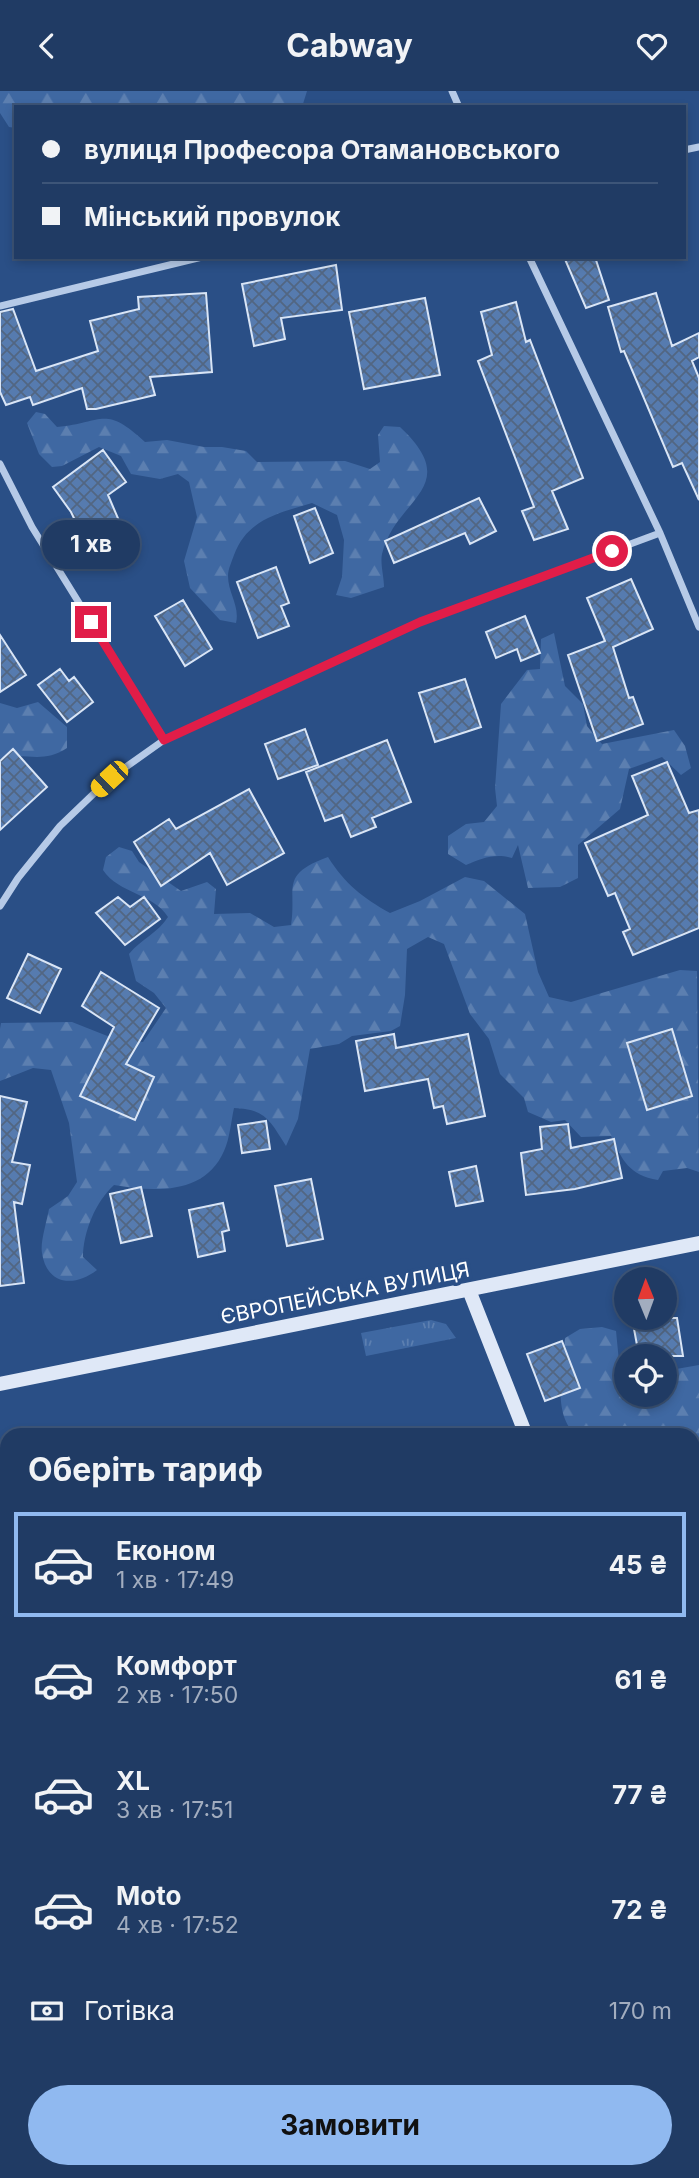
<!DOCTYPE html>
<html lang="uk">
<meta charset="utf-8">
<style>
:root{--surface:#203b64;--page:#28426a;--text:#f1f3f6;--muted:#a2adbf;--line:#3d5578;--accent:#90b9f0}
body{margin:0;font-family:Inter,sans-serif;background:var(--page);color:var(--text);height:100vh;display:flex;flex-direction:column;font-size:26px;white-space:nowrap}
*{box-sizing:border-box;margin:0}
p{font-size:23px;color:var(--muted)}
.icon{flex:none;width:38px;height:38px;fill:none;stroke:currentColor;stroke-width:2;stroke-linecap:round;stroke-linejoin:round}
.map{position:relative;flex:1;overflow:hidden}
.details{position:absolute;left:0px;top:1337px;width:700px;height:751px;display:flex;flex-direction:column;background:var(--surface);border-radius:21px 21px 0 0;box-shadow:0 4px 10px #0003,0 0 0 2px var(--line)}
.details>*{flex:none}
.hud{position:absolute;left:14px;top:14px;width:672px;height:154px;border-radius:0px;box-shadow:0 4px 10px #0003,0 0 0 2px var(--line);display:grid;align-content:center;height:154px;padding:0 28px;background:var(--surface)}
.needle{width:46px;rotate:359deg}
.buttons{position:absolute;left:614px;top:1176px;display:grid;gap:14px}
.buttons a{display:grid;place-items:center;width:63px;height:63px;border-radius:50%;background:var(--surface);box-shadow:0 4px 10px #0003,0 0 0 2px var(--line);font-size:35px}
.end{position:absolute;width:32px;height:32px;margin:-16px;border:9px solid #e11d48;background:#fff;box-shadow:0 0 0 4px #fff}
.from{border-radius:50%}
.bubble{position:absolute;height:49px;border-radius:24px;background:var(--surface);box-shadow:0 4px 10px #0003,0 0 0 2px var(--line);font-size:23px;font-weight:700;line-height:49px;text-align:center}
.car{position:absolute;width:21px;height:42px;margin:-21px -10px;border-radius:9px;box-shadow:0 0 5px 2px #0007;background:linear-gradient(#f5c518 24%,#345 0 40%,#f5c518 0 76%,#345 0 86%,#f5c518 0)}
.hud b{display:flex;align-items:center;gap:24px;height:66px;font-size:26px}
.hud b+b{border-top:2px solid var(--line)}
.hud i{width:18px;height:18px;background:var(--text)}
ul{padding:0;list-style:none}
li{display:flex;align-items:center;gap:21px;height:105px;margin:0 14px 10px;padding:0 14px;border:4px solid transparent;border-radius:0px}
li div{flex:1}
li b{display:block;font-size:26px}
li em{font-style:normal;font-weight:700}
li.active{border-color:var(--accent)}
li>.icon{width:63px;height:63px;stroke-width:1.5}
h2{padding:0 28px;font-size:32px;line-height:84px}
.pay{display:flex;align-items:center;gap:18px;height:77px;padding:0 28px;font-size:26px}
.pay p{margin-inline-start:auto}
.cta{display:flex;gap:14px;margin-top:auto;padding:14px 28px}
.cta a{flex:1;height:80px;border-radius:42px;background:var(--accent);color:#111;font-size:28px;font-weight:700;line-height:80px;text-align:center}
header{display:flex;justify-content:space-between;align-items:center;height:91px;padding:0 28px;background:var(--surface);font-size:32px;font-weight:700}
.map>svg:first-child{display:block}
.grass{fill:url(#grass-tufts)}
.forest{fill:url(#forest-firs)}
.building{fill:url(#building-cross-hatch);stroke:#d9e5f6;stroke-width:2}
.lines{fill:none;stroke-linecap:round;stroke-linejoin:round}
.path{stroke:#b6cae7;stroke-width:4.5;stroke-dasharray:3.5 5;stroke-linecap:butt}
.lane{stroke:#b6cae7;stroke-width:5}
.street{stroke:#b6cae7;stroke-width:7}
.secondary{stroke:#dfe8f7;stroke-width:14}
.route{stroke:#e11d48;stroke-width:9}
.labels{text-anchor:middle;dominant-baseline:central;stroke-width:7;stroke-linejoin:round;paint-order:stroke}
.street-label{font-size:21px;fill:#fff;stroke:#2a4f86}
</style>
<header><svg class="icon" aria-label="back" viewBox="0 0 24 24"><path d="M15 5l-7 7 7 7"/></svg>Cabway<svg class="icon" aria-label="heart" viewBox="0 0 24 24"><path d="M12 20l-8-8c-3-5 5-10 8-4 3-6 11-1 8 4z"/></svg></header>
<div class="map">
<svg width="699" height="2087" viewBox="0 0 699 2087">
<defs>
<pattern id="grass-tufts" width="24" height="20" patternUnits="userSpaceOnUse" patternTransform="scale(1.75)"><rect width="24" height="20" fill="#3f68a2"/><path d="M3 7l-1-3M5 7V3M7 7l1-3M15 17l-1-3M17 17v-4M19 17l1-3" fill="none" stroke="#5c7fb0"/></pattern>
<pattern id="forest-firs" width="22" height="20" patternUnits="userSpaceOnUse" patternTransform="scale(1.75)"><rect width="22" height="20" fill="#3f68a2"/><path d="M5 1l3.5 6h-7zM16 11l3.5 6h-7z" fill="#5c7fb0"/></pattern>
<pattern id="building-cross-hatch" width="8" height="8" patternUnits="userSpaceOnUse" patternTransform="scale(1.75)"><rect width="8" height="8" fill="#567baf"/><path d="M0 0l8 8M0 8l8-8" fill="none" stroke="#526682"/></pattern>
</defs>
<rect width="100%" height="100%" fill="#2a4f86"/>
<!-- grass -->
<path class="grass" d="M 431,1229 L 446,1233 L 456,1247 L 366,1265 L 361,1242 Z
M 693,1789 L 699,1803 L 699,1901 L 693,1887 Z"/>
<!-- forest -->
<path class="forest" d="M 0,0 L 307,0 L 302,16 L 16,16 L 16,37 L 9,36 L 0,22 Z
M 36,321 L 45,323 L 57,336 C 103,332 104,313 145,351 L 167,349 L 204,356 L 222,356 L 246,360 L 257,371 L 345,370 L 370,378 L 380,371 L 378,344 L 384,335 L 400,336 C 465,397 395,407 382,463 C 380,472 384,486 384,496 L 351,507 L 336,504 L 342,486 L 344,449 L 337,424 L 312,412 C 279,422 247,428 234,464 C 232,470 228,478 228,485 C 228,502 240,515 236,532 L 220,529 L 190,497 L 184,470 L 197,426 L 189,391 L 178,383 L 160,388 L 131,383 L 121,365 L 99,356 L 62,375 L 52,376 L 39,363 L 27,332 Z
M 554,542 L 565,595 L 583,613 L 587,635 L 602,653 L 674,639 L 685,655 L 691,677 L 681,684 L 662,666 L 629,678 L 620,718 L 578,754 L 578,787 L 560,796 L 528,797 L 518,754 L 512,767 C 495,762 482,767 466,774 L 448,763 L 448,745 L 466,733 L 484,731 L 497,715 L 495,697 L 501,613 L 527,579 L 540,578 L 541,548 Z
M 38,611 L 67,636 L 67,657 C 42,674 24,660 0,668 L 0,612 L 17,617 Z
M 119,756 L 132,760 L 139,771 L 181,800 L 207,791 L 216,798 L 214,823 L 250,822 L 274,836 L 291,834 C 297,796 279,784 328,766 C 345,793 363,807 390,822 L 420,810 L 465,786 L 484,790 L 525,823 L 538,881 L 549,906 L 571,911 L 680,879 L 697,880 L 699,1081 L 687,1077 L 663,1080 L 658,1089 C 629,1084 622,1069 611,1045 L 581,1046 L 565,1029 L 551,1031 L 528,1021 L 524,1007 L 500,983 L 489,948 L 470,923 L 444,853 L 428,846 L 407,858 L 405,904 L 400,935 L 391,940 L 352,945 L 339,953 L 310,958 L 298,1028 L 286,1055 C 270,1030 266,1018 234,1017 C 231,1030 230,1047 224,1060 C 205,1104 154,1101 114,1094 C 96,1110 83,1141 83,1166 L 97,1179 C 75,1196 47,1195 42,1162 C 40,1151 47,1130 49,1118 L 68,1105 L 77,1091 L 69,1032 L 51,979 L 33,977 L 0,990 L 0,938 L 1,932 L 72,931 L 120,950 L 143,951 L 166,917 L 154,902 L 136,890 L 129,863 C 141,848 158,842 168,826 C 153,802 119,803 103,779 L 106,766 Z
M 602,1236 L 616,1240 L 620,1281 L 626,1282 L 626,1304 L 665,1304 L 665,1280 L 699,1274 L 699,1392 L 693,1386 L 693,1344 L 577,1344 C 551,1325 563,1275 565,1247 L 580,1238 Z
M 0,1558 L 7,1576 L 7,1658 L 0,1641 Z
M 7,1766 L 7,1949 L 0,1948 L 0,1772 Z
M 484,2081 L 653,2081 L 648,2087 L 480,2087 Z"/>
<!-- building -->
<path class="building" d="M 564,166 L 595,166 L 609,209 L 586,217 Z
M 336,174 L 342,219 L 281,227 L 285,248 L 254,255 L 242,193 Z
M 206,202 L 212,281 L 150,286 L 155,304 L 96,318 L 87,318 L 82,297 L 33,314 L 30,306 L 6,314 L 0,301 L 0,221 L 13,218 L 36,280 L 98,260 L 90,230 L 139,218 L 138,206 Z
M 656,202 L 672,255 L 699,242 L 699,266 L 692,270 L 699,287 L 699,409 L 682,372 L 673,376 L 624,260 L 621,261 L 608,216 Z
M 425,207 L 440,284 L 364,298 L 349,221 Z
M 516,211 L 526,251 L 530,249 L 583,387 L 552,400 L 568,438 L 534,449 L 522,420 L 534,416 L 478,270 L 492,264 L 481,221 Z
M 103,359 L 126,391 L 108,404 L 126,446 L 99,458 L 94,449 L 86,452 L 71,421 L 53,396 Z
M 479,407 L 496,440 L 470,453 L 465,442 L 394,472 L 385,450 Z
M 315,417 L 333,462 L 310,472 L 294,425 Z
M 276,476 L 289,512 L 281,515 L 289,535 L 258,547 L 237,491 Z
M 631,488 L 653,538 L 613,556 L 629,607 L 633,606 L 643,633 L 597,650 L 568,564 L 605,550 L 587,507 Z
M 183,509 L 212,558 L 185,575 L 155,525 Z
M 525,525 L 540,562 L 521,570 L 517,558 L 496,567 L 486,541 Z
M 0,544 L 26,584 L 0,601 Z
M 60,578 L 69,590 L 74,586 L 93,611 L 67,631 L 38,594 Z
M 465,588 L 481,636 L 435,651 L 419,602 Z
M 305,638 L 318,674 L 278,688 L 265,653 Z
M 387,649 L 411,711 L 372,727 L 376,736 L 351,746 L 342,724 L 325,730 L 306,681 Z
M 13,658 L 47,696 L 0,739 L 0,670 Z
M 667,671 L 689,722 L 699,719 L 699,837 L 633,864 L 623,841 L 630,838 L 615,802 L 608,805 L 585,752 L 648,724 L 632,685 Z
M 249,698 L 284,762 L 227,794 L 210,762 L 161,795 L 134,751 L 169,728 L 176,738 Z
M 118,806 L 130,816 L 144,806 L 160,828 L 125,854 L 96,822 Z
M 28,863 L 61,878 L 40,922 L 7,907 Z
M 101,881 L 159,917 L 126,973 L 154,986 L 135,1029 L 80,1005 L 114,936 L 82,915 Z
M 672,938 L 692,1005 L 647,1019 L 627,952 Z
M 394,943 L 396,957 L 468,943 L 485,1025 L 447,1033 L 443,1015 L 434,1017 L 428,988 L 365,1000 L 356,950 Z
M 0,1005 L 27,1011 L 12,1071 L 30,1074 L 22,1113 L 14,1111 L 24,1192 L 0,1195 Z
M 266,1030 L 270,1058 L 242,1062 L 238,1034 Z
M 568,1033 L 571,1057 L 614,1048 L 622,1087 L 575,1098 L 526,1104 L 521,1062 L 542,1058 L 540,1036 Z
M 476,1075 L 483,1110 L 456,1115 L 449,1081 Z
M 311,1088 L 323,1148 L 287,1155 L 275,1095 Z
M 141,1096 L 152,1145 L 121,1152 L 110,1103 Z
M 223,1112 L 229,1139 L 222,1141 L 225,1160 L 198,1166 L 189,1119 Z
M 632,1227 L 677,1227 L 683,1265 L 639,1265 Z
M 562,1250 L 580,1297 L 545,1310 L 527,1263 Z"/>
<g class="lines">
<!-- path -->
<path class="path" d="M 0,1436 L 7,1466
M 0,1730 L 7,1731"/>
<!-- lane -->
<path class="lane" d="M 0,1522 L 7,1542
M 230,2081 L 233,2087
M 521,2081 L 523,2087
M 682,2081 L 685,2087
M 294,2087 L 308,2081"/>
<!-- street -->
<path class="street" d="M 452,0 L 459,16
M 684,59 L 699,56
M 529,166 L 660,442 L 699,536
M 0,215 L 202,166
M 0,373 L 32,436 L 164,649
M 0,815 L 18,787 L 60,735 L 109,688 L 164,649 L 420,531 L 660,442"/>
<!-- secondary -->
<path class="secondary" d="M 469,1199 L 526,1344
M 0,1293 L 699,1152
M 693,1751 L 699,1765"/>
</g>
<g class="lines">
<!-- route -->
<path class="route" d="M 91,531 L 164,649 L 420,531 L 612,460"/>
</g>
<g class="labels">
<!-- street labels -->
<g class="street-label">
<text transform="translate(345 1202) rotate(-11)">ЄВРОПЕЙСЬКА ВУЛИЦЯ</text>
</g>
</g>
</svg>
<div class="buttons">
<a><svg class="needle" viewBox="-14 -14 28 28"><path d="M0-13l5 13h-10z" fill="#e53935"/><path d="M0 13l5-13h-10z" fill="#a2adbf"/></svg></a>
<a><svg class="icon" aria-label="locate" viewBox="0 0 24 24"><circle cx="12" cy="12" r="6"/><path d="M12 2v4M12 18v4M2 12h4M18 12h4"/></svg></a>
</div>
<i class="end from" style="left:612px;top:460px"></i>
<i class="end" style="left:91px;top:531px"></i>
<div class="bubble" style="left:42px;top:429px;width:98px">1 хв</div>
<i class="car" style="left:109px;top:688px;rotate:227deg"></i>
<div class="hud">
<b><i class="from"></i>вулиця Професора Отамановського</b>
<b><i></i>Мінський провулок</b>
</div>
<section class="details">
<h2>Оберіть тариф</h2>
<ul>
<li class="active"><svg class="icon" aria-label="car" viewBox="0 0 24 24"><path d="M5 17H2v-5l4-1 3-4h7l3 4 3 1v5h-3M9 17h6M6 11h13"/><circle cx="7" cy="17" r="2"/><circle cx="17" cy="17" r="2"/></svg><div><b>Економ</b><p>1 хв · 17:49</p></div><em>45 ₴</em></li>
<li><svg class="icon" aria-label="car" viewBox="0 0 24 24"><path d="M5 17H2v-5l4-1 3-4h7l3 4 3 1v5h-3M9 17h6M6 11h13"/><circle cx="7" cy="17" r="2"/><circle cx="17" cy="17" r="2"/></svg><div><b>Комфорт</b><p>2 хв · 17:50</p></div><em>61 ₴</em></li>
<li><svg class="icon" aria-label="car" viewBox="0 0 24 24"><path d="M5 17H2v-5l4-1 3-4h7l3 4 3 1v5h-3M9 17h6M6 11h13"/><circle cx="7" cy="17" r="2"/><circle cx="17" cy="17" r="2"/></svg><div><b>XL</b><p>3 хв · 17:51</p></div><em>77 ₴</em></li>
<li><svg class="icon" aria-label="car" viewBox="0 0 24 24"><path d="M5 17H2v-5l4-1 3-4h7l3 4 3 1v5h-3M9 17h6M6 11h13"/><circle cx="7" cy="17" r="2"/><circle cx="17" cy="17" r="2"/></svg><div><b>Moto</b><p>4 хв · 17:52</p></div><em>72 ₴</em></li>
</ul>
<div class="pay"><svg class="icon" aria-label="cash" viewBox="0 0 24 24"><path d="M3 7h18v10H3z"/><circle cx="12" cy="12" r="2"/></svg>Готівка<p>170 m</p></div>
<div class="cta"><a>Замовити</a></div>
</section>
</div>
